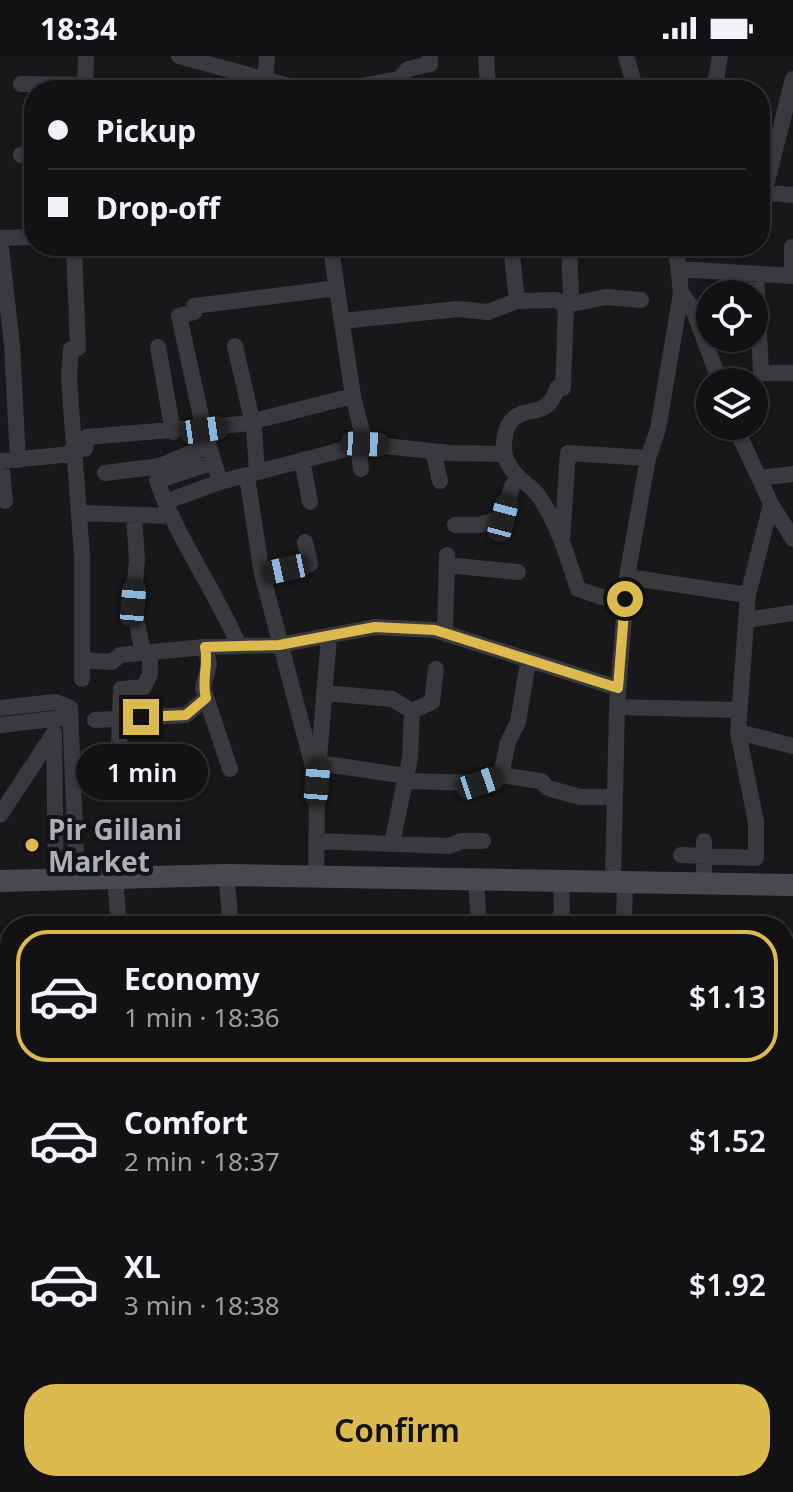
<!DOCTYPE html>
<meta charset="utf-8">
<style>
:root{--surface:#121214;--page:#1b1b1d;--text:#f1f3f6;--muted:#9c9ea0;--line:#313234;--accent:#ddba4d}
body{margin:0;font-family:"Noto Sans",sans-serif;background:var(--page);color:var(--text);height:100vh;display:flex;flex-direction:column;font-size:30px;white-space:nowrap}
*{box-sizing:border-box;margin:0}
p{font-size:26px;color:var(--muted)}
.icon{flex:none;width:44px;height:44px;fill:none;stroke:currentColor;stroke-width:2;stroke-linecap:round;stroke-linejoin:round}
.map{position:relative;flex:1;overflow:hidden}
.panel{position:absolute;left:0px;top:860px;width:794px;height:576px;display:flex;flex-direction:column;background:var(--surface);border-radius:32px 32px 0 0;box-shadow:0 2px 6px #0004,0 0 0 2px var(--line)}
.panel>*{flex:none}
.banner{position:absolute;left:24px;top:24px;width:746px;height:176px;border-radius:32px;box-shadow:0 2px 6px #0004,0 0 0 2px var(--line);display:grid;align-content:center;height:176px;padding:0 24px;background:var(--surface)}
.buttons{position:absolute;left:696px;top:224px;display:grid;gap:16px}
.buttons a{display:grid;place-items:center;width:72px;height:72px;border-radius:50%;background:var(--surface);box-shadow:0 2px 6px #0004,0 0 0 2px var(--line);font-size:40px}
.end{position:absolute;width:36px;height:36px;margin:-18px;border:10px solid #ddba4d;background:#111;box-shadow:0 0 0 4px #111}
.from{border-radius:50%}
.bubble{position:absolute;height:56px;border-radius:28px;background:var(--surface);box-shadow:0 2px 6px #0004,0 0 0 2px var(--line);font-size:26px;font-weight:600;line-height:56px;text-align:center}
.car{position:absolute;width:24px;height:48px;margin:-24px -12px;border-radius:10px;box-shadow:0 0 6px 2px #0007;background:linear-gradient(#222 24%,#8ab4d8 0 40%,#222 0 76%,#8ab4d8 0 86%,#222 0)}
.banner b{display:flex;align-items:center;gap:28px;height:76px;font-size:30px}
.banner b+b{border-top:2px solid var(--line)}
.banner i{width:20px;height:20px;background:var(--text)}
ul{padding:14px 0 0;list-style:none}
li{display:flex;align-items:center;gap:24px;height:132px;margin:0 16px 12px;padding:0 8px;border:4px solid transparent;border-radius:32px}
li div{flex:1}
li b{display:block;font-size:30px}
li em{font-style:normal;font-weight:600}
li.current{border-color:var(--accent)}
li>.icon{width:72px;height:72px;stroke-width:1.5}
.primary-button{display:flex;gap:16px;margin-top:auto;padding:16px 24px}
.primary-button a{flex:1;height:92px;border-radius:32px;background:var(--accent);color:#111;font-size:32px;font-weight:600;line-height:92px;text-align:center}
.status{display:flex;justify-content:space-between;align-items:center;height:56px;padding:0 40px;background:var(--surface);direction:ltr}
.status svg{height:22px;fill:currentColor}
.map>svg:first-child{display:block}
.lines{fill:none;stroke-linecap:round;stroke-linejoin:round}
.minor{stroke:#3a3a3e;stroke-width:16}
.secondary{stroke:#48494e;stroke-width:22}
.trunk{stroke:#5e6066;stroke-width:26}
.route{stroke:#ddba4d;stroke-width:10}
.poi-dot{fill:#ddba4d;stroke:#131315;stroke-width:3}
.labels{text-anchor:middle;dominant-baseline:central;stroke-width:8;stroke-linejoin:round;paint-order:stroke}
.poi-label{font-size:28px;font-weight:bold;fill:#acaeb8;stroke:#131315;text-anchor:start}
</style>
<div class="status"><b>18:34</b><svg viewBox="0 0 49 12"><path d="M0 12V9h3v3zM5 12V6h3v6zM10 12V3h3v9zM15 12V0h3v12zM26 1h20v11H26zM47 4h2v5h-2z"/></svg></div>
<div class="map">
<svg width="793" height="1436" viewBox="0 0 793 1436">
<rect width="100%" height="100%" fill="#18181a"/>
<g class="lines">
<!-- minor -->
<path class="minor" d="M 179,0 L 303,34
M 486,0 L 488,28
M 626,0 L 636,34
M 265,26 L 267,0
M 21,28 L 85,29
M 85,34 L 86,0
M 338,34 L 399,23 L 408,13 L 430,8 L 430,0
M 714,34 L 720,0
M 21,99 L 34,99
M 760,136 L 793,139
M 764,137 L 793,23
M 0,182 L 34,181
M 0,183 L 12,289 L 18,404
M 74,190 L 78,292 L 71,293 L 69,322 L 82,500 L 82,623
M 511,190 L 517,245
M 578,190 L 569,192 L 571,241 L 566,249 L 563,332 L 557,332 C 547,367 521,345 508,370 C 504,378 503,392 505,400 C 513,424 529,425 540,442 C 558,469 568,502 578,533 L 602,541 L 625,543
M 332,200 L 353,340 L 365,388
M 679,213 L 792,220 L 792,191
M 756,218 L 761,317 L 793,317
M 681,237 L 692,251 L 720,326
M 342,265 L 458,253 L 488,256 L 517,245 L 556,244 L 566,249 L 606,241 L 641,244
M 235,290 L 254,373 L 257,416
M 158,291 L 173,376
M 735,370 L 771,448 L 793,483
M 358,390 L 361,413
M 72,393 L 85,393 L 87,381 L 242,368 L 353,340
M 433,395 L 440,425
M 302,404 L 310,446
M 0,405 L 72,398
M 1,405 L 5,445
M 214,406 L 157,425 C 177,483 215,533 239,590
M 105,417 L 160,410 L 208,390
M 247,421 L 262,518 L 317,726
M 759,422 L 793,418
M 220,426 L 204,374 L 179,260 L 194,256 L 194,250 L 337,232
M 165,446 L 220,426 L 365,388 L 450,397 L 504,398
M 79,457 L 172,460
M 134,461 L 137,504 L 133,547 L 143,597
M 455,469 L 479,469 L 503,462 L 512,430 L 517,424
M 562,483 L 568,397 L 648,402
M 447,509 L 518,516
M 262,518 L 310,508 L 305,486
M 627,521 L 748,539
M 746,564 L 793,557
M 445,578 L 447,499
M 205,591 L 209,608 L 203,632 L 230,713
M 82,604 L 112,606 L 120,599 L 205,591 L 279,589 L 375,571 L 435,574 L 618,632
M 324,637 L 392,643 L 412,655
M 617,651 L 739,654
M 0,652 L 55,646 L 70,652
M 70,652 L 77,823
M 412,655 L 432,646 L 436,613
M 95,664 L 186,659 L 206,642
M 0,669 L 63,662
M 738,676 L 793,690
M 54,677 L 56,823
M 119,691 L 121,633 L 144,631 L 150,618 L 150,596
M 319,707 L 406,720
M 501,719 L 508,686 L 518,666 L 528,606
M 405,725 L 480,727 L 501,719 L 541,725 L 548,732 L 580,741 L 614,741
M 0,759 L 54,677
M 316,785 L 449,790 L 462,785 L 483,785
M 392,787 L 410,702 L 412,655
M 681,799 L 756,802 L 756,766 L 738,676 L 748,539 L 771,448
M 226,819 L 231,870
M 115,821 L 119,870
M 316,821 L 317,726 L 329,581
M 476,825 L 479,870
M 613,825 L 617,651 L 627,521 L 648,402 L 658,373 L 681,237 L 676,190
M 704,828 L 704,785
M 557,870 L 562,855 L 561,827
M 624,870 L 625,826
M 784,892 L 793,905
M 784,1004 L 793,1003
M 0,1090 L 10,1088
M 784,1171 L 793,1171
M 793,1312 L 787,1312 L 793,1366
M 784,1417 L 793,1415
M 409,1426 L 409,1436
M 521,1436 L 521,1426
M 701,1436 L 745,1426"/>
<!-- secondary -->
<path class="secondary" d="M 0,825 L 226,819 L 793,829"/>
<!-- trunk -->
<path class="trunk" d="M 0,990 L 10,1022
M 160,1426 L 166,1436"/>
</g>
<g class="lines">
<!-- route -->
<path class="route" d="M 141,661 L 186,659 L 206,642 C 201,625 209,609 205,591 L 279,589 L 375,571 L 435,574 L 618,632 L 625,543"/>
</g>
<!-- markers -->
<circle class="poi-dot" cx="32" cy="789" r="8"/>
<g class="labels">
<!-- poi labels -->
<g class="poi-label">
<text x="48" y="773">Pir Gillani<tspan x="48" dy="32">Market</tspan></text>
</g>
</g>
</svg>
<div class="buttons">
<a><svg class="icon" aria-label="locate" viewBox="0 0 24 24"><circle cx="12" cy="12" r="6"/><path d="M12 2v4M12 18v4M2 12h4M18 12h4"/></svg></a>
<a><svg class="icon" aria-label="layers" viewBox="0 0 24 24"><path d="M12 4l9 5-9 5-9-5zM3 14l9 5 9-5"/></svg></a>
</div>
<i class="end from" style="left:625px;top:543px"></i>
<i class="end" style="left:141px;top:661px"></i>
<div class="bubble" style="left:76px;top:688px;width:132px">1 min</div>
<i class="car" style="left:204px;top:374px;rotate:82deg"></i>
<i class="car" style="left:365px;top:388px;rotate:92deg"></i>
<i class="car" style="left:503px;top:462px;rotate:15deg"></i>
<i class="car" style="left:286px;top:513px;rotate:258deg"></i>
<i class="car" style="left:133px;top:547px;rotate:5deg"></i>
<i class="car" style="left:317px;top:726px;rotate:5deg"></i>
<i class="car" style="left:480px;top:727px;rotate:71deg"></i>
<div class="banner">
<b><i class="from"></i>Pickup</b>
<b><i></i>Drop-off</b>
</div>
<section class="panel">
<ul>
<li class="current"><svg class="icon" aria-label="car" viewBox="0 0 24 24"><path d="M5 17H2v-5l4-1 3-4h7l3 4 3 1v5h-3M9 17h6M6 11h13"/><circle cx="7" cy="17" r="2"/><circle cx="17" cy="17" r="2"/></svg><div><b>Economy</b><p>1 min · 18:36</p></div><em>$1.13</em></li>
<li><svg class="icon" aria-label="car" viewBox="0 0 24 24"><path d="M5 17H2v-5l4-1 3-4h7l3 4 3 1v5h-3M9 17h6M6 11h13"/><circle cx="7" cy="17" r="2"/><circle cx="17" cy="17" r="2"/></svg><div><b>Comfort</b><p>2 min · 18:37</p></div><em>$1.52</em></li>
<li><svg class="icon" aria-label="car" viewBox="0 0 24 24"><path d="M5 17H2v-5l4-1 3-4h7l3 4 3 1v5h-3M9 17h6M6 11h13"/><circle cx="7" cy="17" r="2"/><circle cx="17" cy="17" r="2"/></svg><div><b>XL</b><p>3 min · 18:38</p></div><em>$1.92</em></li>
</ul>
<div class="primary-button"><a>Confirm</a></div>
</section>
</div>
